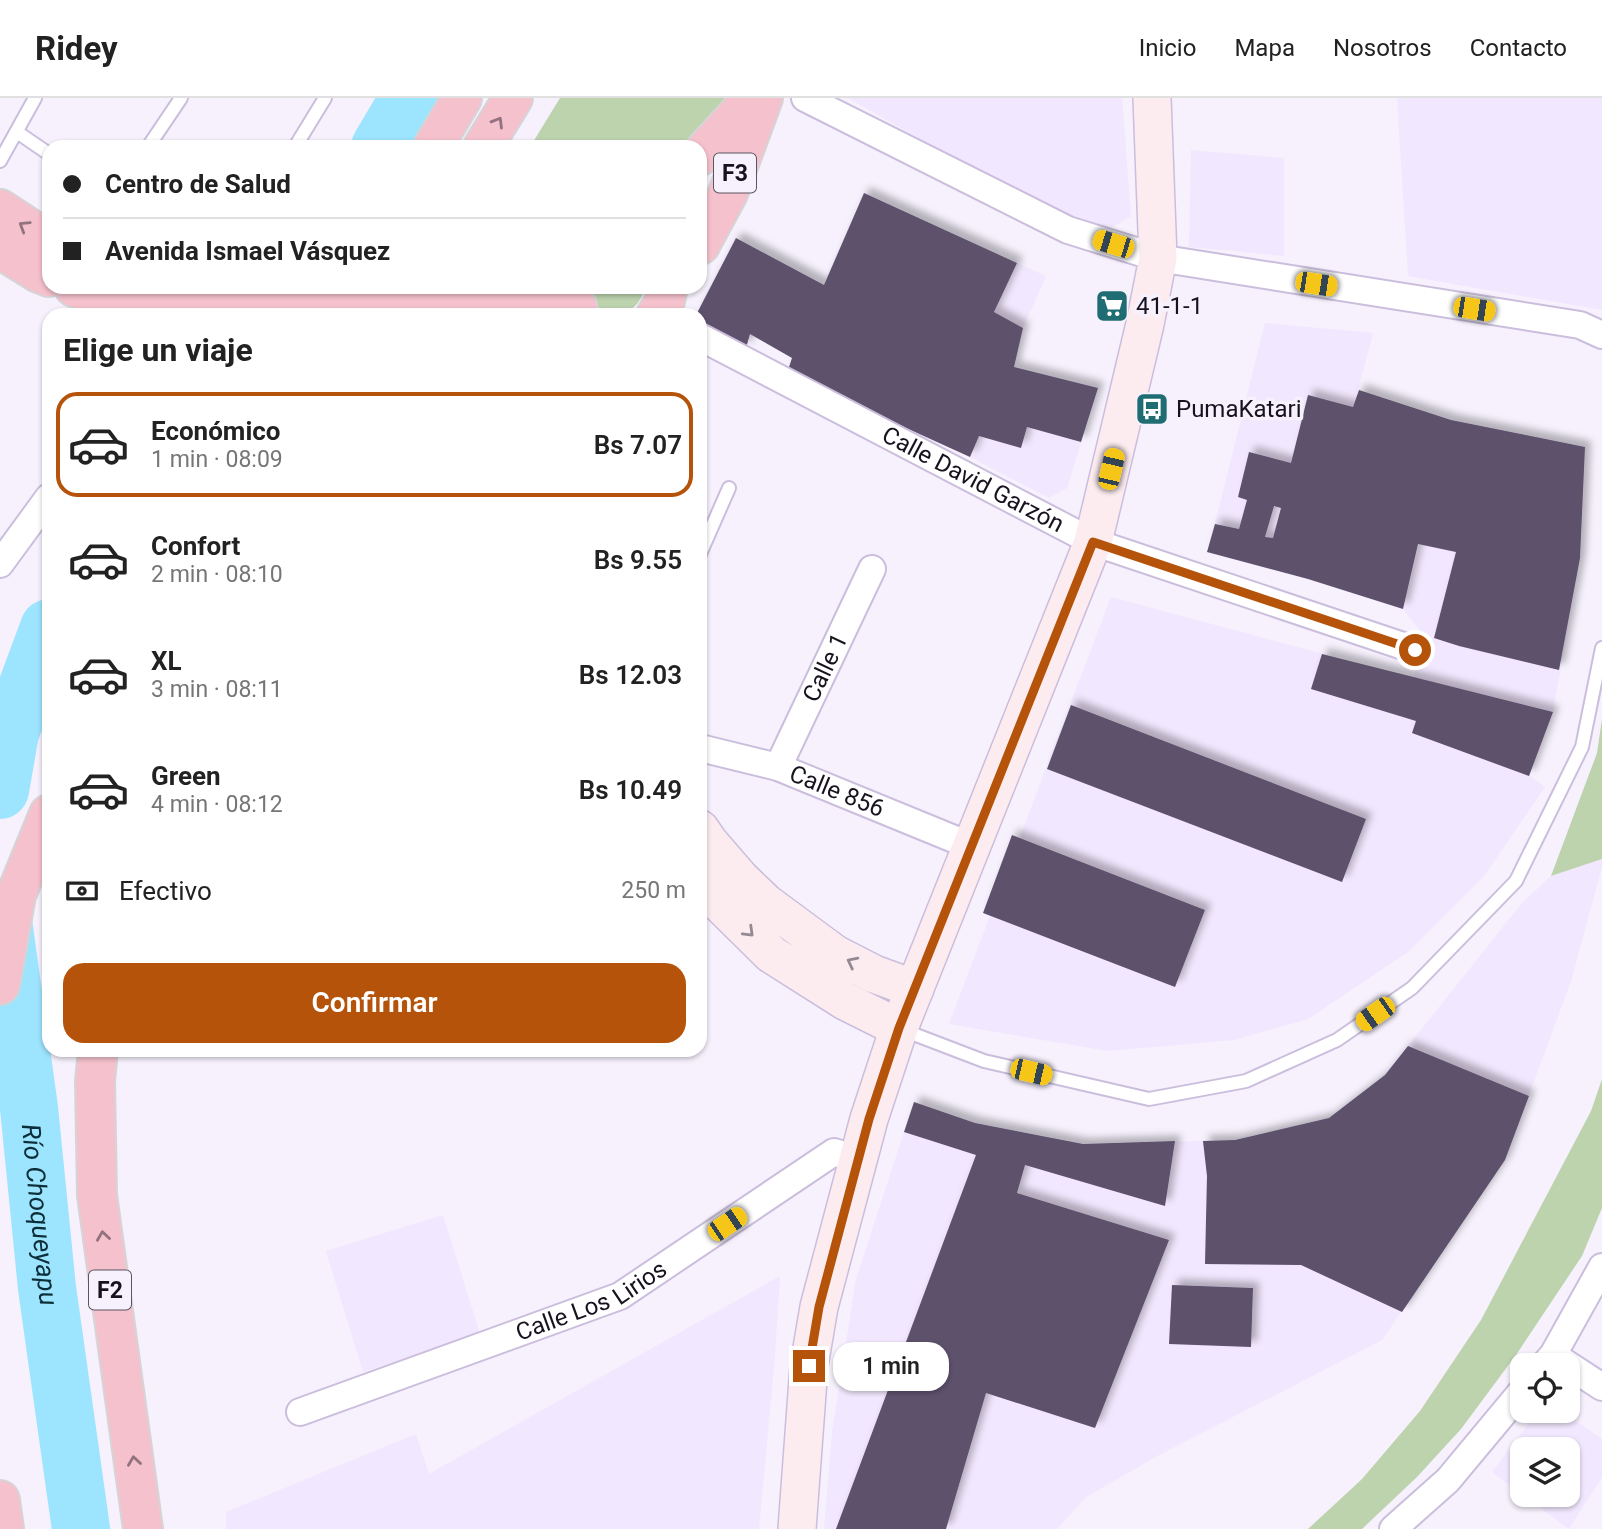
<!DOCTYPE html>
<html lang="es">
<meta charset="utf-8">
<style>
:root{--surface:#fff;--page:#f6f6f6;--text:#222;--muted:#767676;--line:#e0e0e0;--accent:#b45309}
body{margin:0;font-family:Roboto,sans-serif;background:var(--page);color:var(--text);height:100vh;display:flex;flex-direction:column;font-size:26px;white-space:nowrap}
*{box-sizing:border-box;margin:0}
p{font-size:23px;color:var(--muted)}
.icon{flex:none;width:38px;height:38px;fill:none;stroke:currentColor;stroke-width:2;stroke-linecap:round;stroke-linejoin:round}
.map{position:relative;flex:1;overflow:hidden}
.panel{position:absolute;left:42px;top:210px;width:665px;height:749px;display:flex;flex-direction:column;background:var(--surface);border-radius:21px;box-shadow:0 2px 5px #0004}
.panel>*{flex:none}
.top-card{position:absolute;left:42px;top:42px;width:665px;height:154px;border-radius:21px;box-shadow:0 2px 5px #0004;display:grid;align-content:center;height:154px;padding:0 21px;background:var(--surface)}
.tools{position:absolute;left:1510px;top:1255px;display:grid;gap:14px}
.tools a{display:grid;place-items:center;width:70px;height:70px;border-radius:14px;background:var(--surface);box-shadow:0 2px 5px #0004;font-size:35px}
.end{position:absolute;width:32px;height:32px;margin:-16px;border:9px solid #b45309;background:#fff;box-shadow:0 0 0 4px #fff}
.from{border-radius:50%}
.bubble{position:absolute;height:49px;border-radius:21px;background:var(--surface);box-shadow:0 2px 5px #0004;font-size:23px;font-weight:600;line-height:49px;text-align:center}
.car{position:absolute;width:21px;height:42px;margin:-21px -10px;border-radius:9px;box-shadow:0 0 5px 2px #0007;background:linear-gradient(#f5c518 24%,#345 0 40%,#f5c518 0 76%,#345 0 86%,#f5c518 0)}
.top-card b{display:flex;align-items:center;gap:24px;height:66px;font-size:26px}
.top-card b+b{border-top:2px solid var(--line)}
.top-card i{width:18px;height:18px;background:var(--text)}
ul{padding:0;list-style:none}
li{display:flex;align-items:center;gap:21px;height:105px;margin:0 14px 10px;padding:0 7px;border:4px solid transparent;border-radius:21px}
li div{flex:1}
li b{display:block;font-size:26px}
li em{font-style:normal;font-weight:600}
li.selected{border-color:var(--accent)}
li>.icon{width:63px;height:63px;stroke-width:1.5}
h2{padding:0 21px;font-size:32px;line-height:84px}
.pay{display:flex;align-items:center;gap:18px;height:77px;padding:0 21px;font-size:26px}
.pay p{margin-inline-start:auto}
.action{display:flex;gap:14px;margin-top:auto;padding:14px 21px}
.action a{flex:1;height:80px;border-radius:21px;background:var(--accent);color:#fff;font-size:28px;font-weight:600;line-height:80px;text-align:center}
header{display:flex;align-items:center;gap:42px;box-sizing:border-box;height:98px;padding:0 35px;background:var(--surface);border-bottom:2px solid var(--line)}
header strong{font-size:33px}
nav{display:flex;gap:38px;margin-inline-start:auto;font-size:24px}
.map>svg:first-child{display:block}
.built{fill:#f1e7fe;fill-rule:evenodd}
.green{fill:#bdd3ae}
.lines{fill:none;stroke-linecap:round;stroke-linejoin:round}
.river{stroke:#9de4fe;stroke-width:58}
.building{fill:#5d516c;fill-rule:evenodd;filter:url(#shadow)}
.lane-casing{stroke:#cbbedd;stroke-width:16}
.street-casing{stroke:#cbbedd;stroke-width:30}
.secondary-casing{stroke:#cbbedd;stroke-width:40}
.highway-casing{stroke:#d5d4d6;stroke-width:42}
.lane{stroke:#fff;stroke-width:12}
.street{stroke:#fff;stroke-width:26}
.secondary{stroke:#fcecf0;stroke-width:37}
.highway{stroke:#f5c1cd;stroke-width:38}
.highway-bridge-casing{stroke:#d5d4d6;stroke-width:42;stroke-linecap:butt}
.highway-bridge{stroke:#f5c1cd;stroke-width:38}
.oneway{stroke:#91727e}
.oneway2{stroke:#958a91}
.route{stroke:#b45309;stroke-width:9}
.labels{text-anchor:middle;dominant-baseline:central;stroke-width:7;stroke-linejoin:round;paint-order:stroke}
.shield{fill:#f6f1fd;stroke:#5a5560;stroke-width:2}
.shield-label{font-size:23px;font-weight:bold;fill:#17121d}
.poi-label{font-size:24px;fill:#17121d;stroke:#f6f1fd;text-anchor:start}
.street-label{font-size:24px;fill:#17121d;stroke:#f6f1fd}
.water-label{font-size:26px;font-style:italic;fill:#0c2e39;stroke:#f6f1fd}
</style>
<header>
<strong>Ridey</strong>
<nav><a>Inicio</a><a>Mapa</a><a>Nosotros</a><a>Contacto</a></nav>
</header>
<div class="map">
<svg width="1602" height="1431" viewBox="0 0 1602 1431">
<defs>
<filter id="shadow"><feDropShadow dx="6" dy="-6" stdDeviation="3.5" flood-color="#0004"/></filter>
</defs>
<rect width="100%" height="100%" fill="#f6f1fd"/>
<!-- built -->
<path class="built" d="M 848,0 L 1122,0 L 1131,118 L 1110,131 L 1060,120 Z
M 1397,0 L 1602,0 L 1602,212 L 1408,178 Z
M 1191,52 L 1284,60 L 1284,158 L 1189,149 Z
M 949,134 L 1046,178 L 1023,230 L 1014,269 L 1098,290 L 1067,390 L 1049,400 L 970,359 Z
M 1265,225 L 1373,235 L 1308,481 L 1207,454 L 1215,426 Z
M 1451,322 L 1585,349 L 1580,460 L 1553,614 L 1529,677 L 1545,689 L 1484,778 L 1408,854 L 1308,921 L 1234,942 L 1108,953 L 949,926 L 1111,499 L 1413,580 L 1425,539 L 1403,511 Z
M 1602,761 L 1602,769 L 1571,883 L 1505,1062 L 1382,1242 L 1161,1356 L 1086,1399 L 1057,1431 L 824,1431 L 832,1334 L 856,1181 L 914,1004 L 975,1025 L 1083,1046 L 1235,1042 L 1329,1020 L 1385,977 L 1522,805 L 1551,778 Z
M 443,1117 L 480,1236 L 363,1274 L 326,1153 Z
M 780,1178 L 774,1270 L 759,1431 L 226,1431 L 226,1414 L 416,1336 L 429,1376 Z
M 1539,1312 L 1562,1313 L 1602,1341 L 1602,1379 L 1569,1431 L 1492,1374 ZM 1522,1351 L 1568,1351 L 1568,1396 L 1522,1396 Z"/>
<!-- green -->
<path class="green" d="M 560,0 L 733,0 L 694,49 L 530,49 Z
M 587,189 L 645,189 C 637,225 595,225 587,189 Z
M 1602,621 L 1602,761 L 1551,778 L 1597,655 Z
M 1602,981 L 1602,1110 L 1582,1158 L 1516,1257 L 1461,1331 L 1417,1379 L 1362,1431 L 1308,1431 L 1362,1381 L 1420,1313 L 1481,1222 L 1591,1013 Z"/>
<g class="lines">
<!-- river -->
<g class="river">
<path d="M 380,49 L 409,0"/>
<path d="M 0,692 L 10,635 L 49,530"/>
<path id="s1" d="M 3,823 L 29,1010 L 47,1190 L 81,1431"/>
</g>
</g>
<!-- building -->
<path class="building" d="M 864,95 L 1017,165 L 994,214 L 1023,230 L 1014,269 L 1098,290 L 1081,344 L 1027,329 L 1021,350 L 979,338 L 970,359 L 860,309 L 788,272 L 792,260 L 750,236 L 746,250 L 700,225 L 700,217 L 696,217 L 736,140 L 824,187 Z
M 1359,292 L 1451,322 L 1585,349 L 1580,460 L 1559,572 L 1459,548 L 1434,540 L 1456,454 L 1418,446 L 1403,511 L 1308,481 L 1207,454 L 1215,426 L 1239,431 L 1247,402 L 1238,399 L 1249,354 L 1291,365 L 1308,297 L 1353,309 ZM 1274,408 L 1281,410 L 1273,440 L 1265,439 Z
M 1322,556 L 1553,614 L 1529,678 L 1412,635 L 1416,623 L 1311,591 Z
M 1071,607 L 1366,721 L 1342,784 L 1047,671 Z
M 1012,737 L 1205,812 L 1175,889 L 983,815 Z
M 1408,948 L 1529,998 L 1505,1062 L 1402,1214 L 1301,1167 L 1205,1166 L 1207,1078 L 1203,1043 L 1235,1042 L 1329,1020 L 1385,977 Z
M 914,1004 L 975,1025 L 1083,1046 L 1175,1043 L 1165,1108 L 1025,1067 L 1017,1095 L 1169,1142 L 1095,1330 L 986,1295 L 946,1431 L 836,1431 L 976,1057 L 904,1034 Z
M 1172,1187 L 1253,1190 L 1251,1249 L 1169,1246 Z"/>
<g class="lines">
<defs>
<path id="lane" d="M 17,34 L 49,56
M 148,49 L 181,0
M 295,49 L 325,0
M 0,63 L 35,0
M 700,456 L 729,390
M 903,932 L 984,963 L 1149,1001 L 1246,983 L 1337,942 L 1412,890 L 1516,783 L 1582,649 L 1602,550"/>
<g id="street">
<path d="M 805,0 L 1068,132 L 1158,160 L 1580,227 L 1602,237"/>
<path id="s2" d="M 700,239 L 1093,444 L 1415,552"/>
<path d="M 0,466 L 49,399"/>
<path id="s3" d="M 700,650 L 778,669 L 971,748"/>
<path id="s4" d="M 778,669 L 872,471"/>
<path d="M 1553,1257 L 1602,1289"/>
<path d="M 1544,1267 L 1553,1257 L 1602,1169"/>
<path id="s5" d="M 300,1314 L 620,1198 L 834,1054 L 859,1062"/>
<path d="M 1393,1431 L 1448,1382 L 1522,1293"/>
</g>
<path id="secondary" d="M 700,731 L 709,744 L 741,781 L 766,805 L 835,856 L 874,876 L 915,891
M 700,786 L 771,856 L 845,903 L 899,930
M 797,1431 L 809,1268 L 819,1209 L 869,1021 L 899,930 L 1093,444 L 1145,226 L 1158,160 L 1152,0"/>
<path id="highway" d="M 433,49 L 462,0
M 483,49 L 513,0
M 700,58 L 753,0
M 0,111 L 49,143
M 700,147 L 728,95 L 763,0
M 0,151 L 39,175 L 49,179
M 74,189 L 101,200 L 130,203
M 511,194 L 577,208
M 656,217 L 665,203 L 668,189
M 0,887 L 16,797 L 49,716
M 98,952 L 95,983 L 97,1097 L 143,1431
M 0,1402 L 4,1431"/>
</defs>
<!-- lane casing -->
<use href="#lane" class="lane-casing"/>
<!-- street casing -->
<use href="#street" class="street-casing"/>
<!-- secondary casing -->
<use href="#secondary" class="secondary-casing"/>
<!-- highway casing -->
<use href="#highway" class="highway-casing"/>
<!-- lane -->
<use href="#lane" class="lane"/>
<!-- street -->
<use href="#street" class="street"/>
<!-- secondary -->
<use href="#secondary" class="secondary"/>
<!-- highway -->
<use href="#highway" class="highway"/>
<defs>
<path id="highway-bridge" d="M 130,203 L 511,194"/>
</defs>
<!-- highway-bridge casing -->
<use href="#highway-bridge" class="highway-bridge-casing"/>
<!-- highway-bridge -->
<use href="#highway-bridge" class="highway-bridge"/>
</g>
<!-- one-way arrows -->
<defs><path id="oneway-chevron" d="M-2-3.5L2.5 0L-2 3.5" fill="none" stroke-width="1.6" stroke-linecap="round" stroke-linejoin="round" transform="scale(1.75)"/></defs>
<g class="oneway">
<use href="#oneway-chevron" transform="translate(498 24) rotate(-59)"/>
<use href="#oneway-chevron" transform="translate(24 128) rotate(-148)"/>
<use href="#oneway-chevron" transform="translate(103 1138) rotate(-98)"/>
<use href="#oneway-chevron" transform="translate(134 1363) rotate(-98)"/>
</g>
<g class="oneway2">
<use href="#oneway-chevron" transform="translate(749 834) rotate(44)"/>
<use href="#oneway-chevron" transform="translate(852 864) rotate(-153)"/>
</g>
<g class="lines">
<!-- route -->
<path class="route" d="M 809,1268 L 819,1209 L 869,1021 L 899,930 L 1093,444 L 1415,552"/>
</g>
<!-- icons -->
<defs>
<symbol id="supermarket-square" viewBox="-11 -11 22 22"><rect x="-9" y="-9" width="18" height="18" rx="4" fill="#206c73" stroke="#f6f1fd"/><path d="M-6-5.5h2.5l.6 2H6L4.5 2H-2.5L-4.4-4H-6ZM-1.5 3.2a1.3 1.3 0 1 0 .1 0ZM3 3.2a1.3 1.3 0 1 0 .1 0Z" fill="#fff"/></symbol>
<symbol id="bus-square" viewBox="-11 -11 22 22"><rect x="-9" y="-9" width="18" height="18" rx="4" fill="#206c73" stroke="#f6f1fd"/><path d="M-5-6H5V4H4V6H2V4H-2V6H-4V4H-5ZM-3.5-4V0h7V-4ZM-3.5 1.2v1.5H-2V1.2ZM2 1.2v1.5H3.5V1.2Z" fill="#fff"/></symbol>
</defs>
<g fill-rule="evenodd">
<use href="#supermarket-square" x="1093" y="189" width="38" height="38"/>
<use href="#bus-square" x="1133" y="292" width="38" height="38"/>
</g>
<g class="labels">
<!-- shield labels -->
<g class="shield">
<rect x="714" y="55.5" width="42" height="39" rx="5"/>
<rect x="89" y="1172.5" width="42" height="39" rx="5"/>
</g>
<g class="shield-label">
<text x="735" y="75">F3</text>
<text x="110" y="1192">F2</text>
</g>
<!-- poi labels -->
<g class="poi-label">
<text x="1136" y="208">41-1-1</text>
<text x="1176" y="311">PumaKatari</text>
</g>
<!-- street labels -->
<g class="street-label">
<text stroke="none"><textPath href="#s2" startOffset="308">Calle David Garzón</textPath></text>
<text stroke="none"><textPath href="#s4" startOffset="110">Calle 1</textPath></text>
<text stroke="none"><textPath href="#s3" startOffset="144">Calle 856</textPath></text>
<text stroke="none"><textPath href="#s5" startOffset="312">Calle Los Lirios</textPath></text>
</g>
<!-- water labels -->
<g class="water-label">
<text stroke="none"><textPath href="#s1" startOffset="296">Río Choqueyapu</textPath></text>
</g>
</g>
</svg>
<div class="tools">
<a><svg class="icon" aria-label="locate" viewBox="0 0 24 24"><circle cx="12" cy="12" r="6"/><path d="M12 2v4M12 18v4M2 12h4M18 12h4"/></svg></a>
<a><svg class="icon" aria-label="layers" viewBox="0 0 24 24"><path d="M12 4l9 5-9 5-9-5zM3 14l9 5 9-5"/></svg></a>
</div>
<i class="end from" style="left:1415px;top:552px"></i>
<i class="end" style="left:809px;top:1268px"></i>
<div class="bubble" style="left:833px;top:1244px;width:116px">1 min</div>
<i class="car" style="left:1113px;top:146px;rotate:287deg"></i>
<i class="car" style="left:1316px;top:186px;rotate:99deg"></i>
<i class="car" style="left:1474px;top:211px;rotate:99deg"></i>
<i class="car" style="left:1111px;top:371px;rotate:13deg"></i>
<i class="car" style="left:1375px;top:916px;rotate:235deg"></i>
<i class="car" style="left:1031px;top:974px;rotate:103deg"></i>
<i class="car" style="left:727px;top:1126px;rotate:56deg"></i>
<div class="top-card">
<b><i class="from"></i>Centro de Salud</b>
<b><i></i>Avenida Ismael Vásquez</b>
</div>
<section class="panel">
<h2>Elige un viaje</h2>
<ul>
<li class="selected"><svg class="icon" aria-label="car" viewBox="0 0 24 24"><path d="M5 17H2v-5l4-1 3-4h7l3 4 3 1v5h-3M9 17h6M6 11h13"/><circle cx="7" cy="17" r="2"/><circle cx="17" cy="17" r="2"/></svg><div><b>Económico</b><p>1 min · 08:09</p></div><em>Bs 7.07</em></li>
<li><svg class="icon" aria-label="car" viewBox="0 0 24 24"><path d="M5 17H2v-5l4-1 3-4h7l3 4 3 1v5h-3M9 17h6M6 11h13"/><circle cx="7" cy="17" r="2"/><circle cx="17" cy="17" r="2"/></svg><div><b>Confort</b><p>2 min · 08:10</p></div><em>Bs 9.55</em></li>
<li><svg class="icon" aria-label="car" viewBox="0 0 24 24"><path d="M5 17H2v-5l4-1 3-4h7l3 4 3 1v5h-3M9 17h6M6 11h13"/><circle cx="7" cy="17" r="2"/><circle cx="17" cy="17" r="2"/></svg><div><b>XL</b><p>3 min · 08:11</p></div><em>Bs 12.03</em></li>
<li><svg class="icon" aria-label="car" viewBox="0 0 24 24"><path d="M5 17H2v-5l4-1 3-4h7l3 4 3 1v5h-3M9 17h6M6 11h13"/><circle cx="7" cy="17" r="2"/><circle cx="17" cy="17" r="2"/></svg><div><b>Green</b><p>4 min · 08:12</p></div><em>Bs 10.49</em></li>
</ul>
<div class="pay"><svg class="icon" aria-label="cash" viewBox="0 0 24 24"><path d="M3 7h18v10H3z"/><circle cx="12" cy="12" r="2"/></svg>Efectivo<p>250 m</p></div>
<div class="action"><a>Confirmar</a></div>
</section>
</div>
